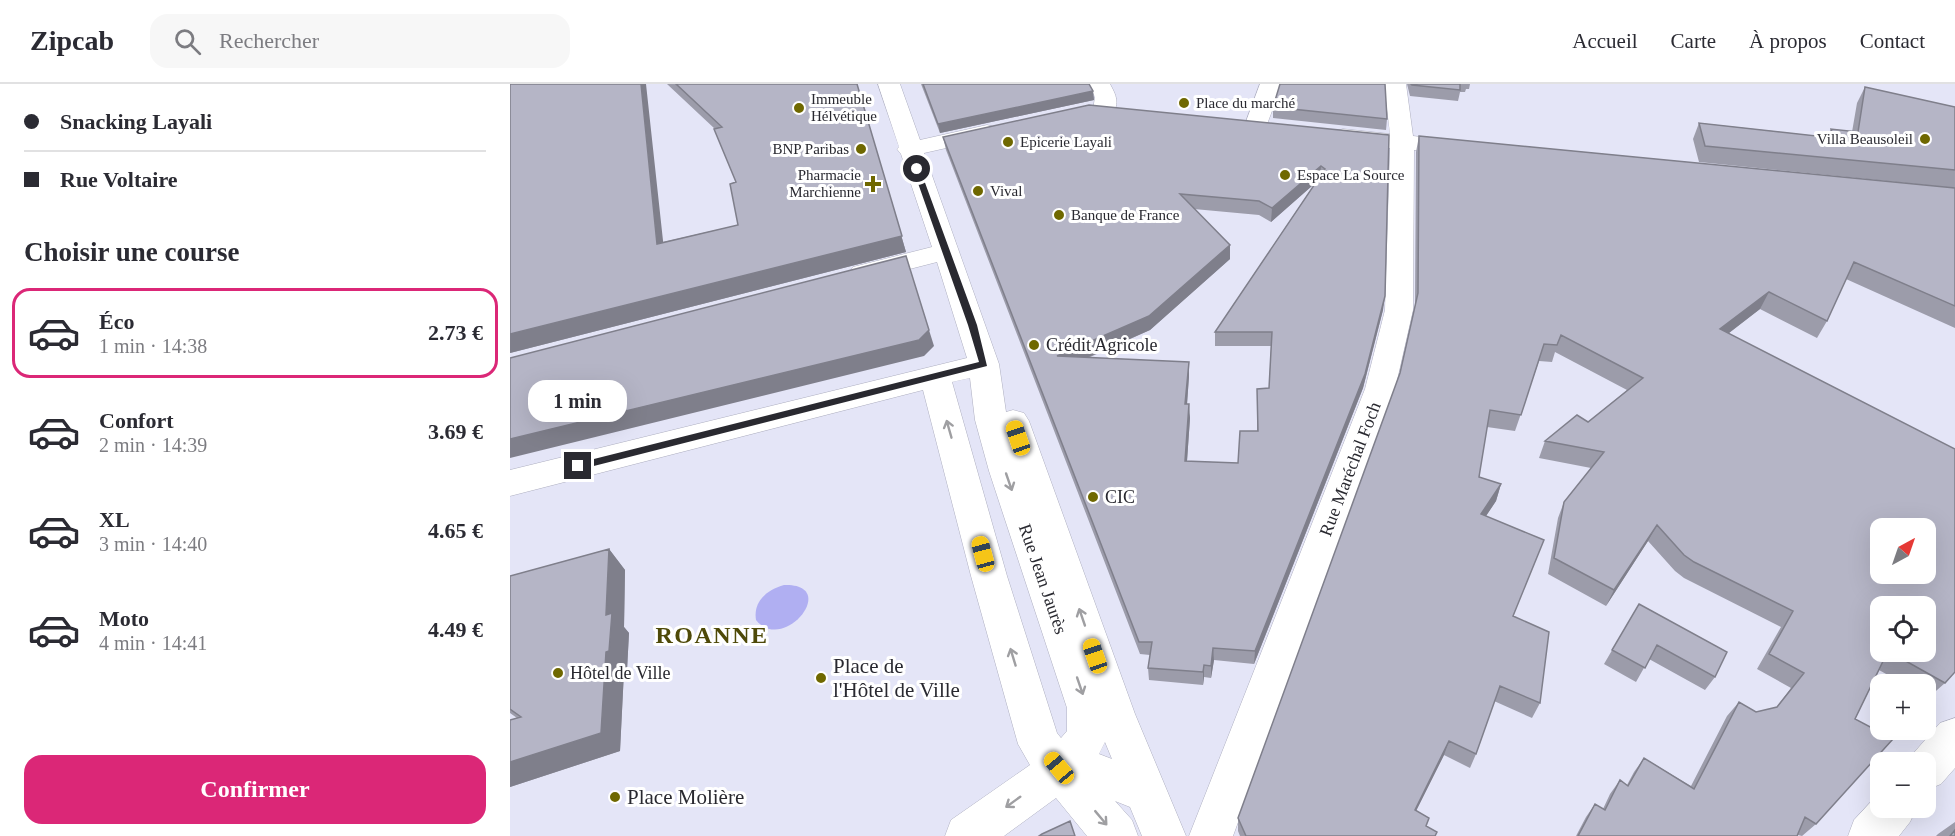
<!DOCTYPE html>
<html lang="fr">
<meta charset="utf-8">
<style>
:root{--surface:#fff;--page:#f7f7f7;--text:#2b2b33;--muted:#7c7c81;--line:#e1e1e2;--accent:#db2777}
body{margin:0;font-family:Georgia,serif;background:var(--page);color:var(--text);height:100vh;display:flex;flex-direction:column;font-size:22px;white-space:nowrap}
*{box-sizing:border-box;margin:0}
p{font-size:20px;color:var(--muted)}
.icon{flex:none;width:33px;height:33px;fill:none;stroke:currentColor;stroke-width:2;stroke-linecap:round;stroke-linejoin:round}
.map{position:relative;flex:1;overflow:hidden}
.panel{display:flex;flex-direction:column;background:var(--surface);width:510px}
.panel>*{flex:none}
.hud{display:grid;align-content:center;height:132px;padding:0 24px;background:var(--surface)}
.needle{width:39px;rotate:40deg}
.buttons{position:absolute;left:1360px;top:434px;display:grid;gap:12px}
.buttons a{display:grid;place-items:center;width:66px;height:66px;border-radius:12px;background:var(--surface);box-shadow:0 6px 24px #0002;font-size:30px}
.end{position:absolute;width:27px;height:27px;margin:-14px;border:8px solid #292930;background:#fff;box-shadow:0 0 0 3px #fff}
.from{border-radius:50%}
.bubble{position:absolute;height:42px;border-radius:18px;background:var(--surface);box-shadow:0 6px 24px #0002;font-size:20px;font-weight:700;line-height:42px;text-align:center}
.car{position:absolute;width:18px;height:36px;margin:-18px -9px;border-radius:8px;box-shadow:0 0 4px 2px #0007;background:linear-gradient(#f5c518 24%,#345 0 40%,#f5c518 0 76%,#345 0 86%,#f5c518 0)}
.hud b{display:flex;align-items:center;gap:21px;height:57px;font-size:22px}
.hud b+b{border-top:2px solid var(--line)}
.hud i{width:15px;height:15px;background:var(--text)}
ul{padding:0;list-style:none}
li{display:flex;align-items:center;gap:18px;height:90px;margin:0 12px 9px;padding:0 12px;border:3px solid transparent;border-radius:18px}
li div{flex:1}
li b{display:block;font-size:22px}
li em{font-style:normal;font-weight:700}
li.selected{border-color:var(--accent)}
li>.icon{width:54px;height:54px;stroke-width:1.5}
h2{padding:0 24px;font-size:27px;line-height:72px}
.action{display:flex;gap:12px;margin-top:auto;padding:12px 24px}
.action a{flex:1;height:69px;border-radius:18px;background:var(--accent);color:#fff;font-size:24px;font-weight:700;line-height:69px;text-align:center}
header{display:flex;align-items:center;gap:36px;box-sizing:border-box;height:84px;padding:0 30px;background:var(--surface);border-bottom:2px solid var(--line)}
header strong{font-size:28px}
nav{display:flex;gap:33px;margin-inline-start:auto;font-size:21px}
.search{width:420px;height:54px;background:var(--page);display:flex;align-items:center;gap:15px;box-sizing:border-box;padding:0 21px;border-radius:18px;color:var(--muted);font-size:22px}
main{display:flex;flex:1;min-height:0}
.map>svg:first-child{display:block}
.water{fill:#b0aff2}
.lines{fill:none;stroke-linecap:round;stroke-linejoin:round}
.minor-casing{stroke:#aeafc0;stroke-width:1}
.minor{fill:#fff;fill-rule:evenodd}
.wall{fill:#9c9caa;fill-rule:evenodd}
.shaded-wall{fill:#7f7f8b}
.building{fill:#b5b5c6;stroke:#7f7f8b;stroke-width:1.5;fill-rule:evenodd}
.oneway{stroke:#9f9fa2}
.route{fill:#292930}
.poi-dot{fill:#6f6800;stroke:#fff;stroke-width:2}
.labels{text-anchor:middle;dominant-baseline:central;stroke-width:6;stroke-linejoin:round;paint-order:stroke}
.far-poi-label{font-size:15px;fill:#292930;stroke:#fff;text-anchor:start}
.poi-label{font-size:18px;fill:#292930;stroke:#fff;text-anchor:start}
.street-label{font-size:18px;fill:#292930;stroke:#fff}
.near-poi-label{font-size:21px;fill:#292930;stroke:#fff;text-anchor:start}
.district-label{font-size:24px;font-weight:bold;letter-spacing:1.5px;fill:#4e4908;stroke:#fff}
</style>
<header>
<strong>Zipcab</strong>
<div class="search"><svg class="icon" aria-label="search" viewBox="0 0 24 24"><circle cx="10" cy="10" r="6"/><path d="M15 15l6 6"/></svg>Rechercher</div>
<nav><a>Accueil</a><a>Carte</a><a>À propos</a><a>Contact</a></nav>
</header>
<main>
<section class="panel">
<div class="hud">
<b><i class="from"></i>Snacking Layali</b>
<b><i></i>Rue Voltaire</b>
</div>
<h2>Choisir une course</h2>
<ul>
<li class="selected"><svg class="icon" aria-label="car" viewBox="0 0 24 24"><path d="M5 17H2v-5l4-1 3-4h7l3 4 3 1v5h-3M9 17h6M6 11h13"/><circle cx="7" cy="17" r="2"/><circle cx="17" cy="17" r="2"/></svg><div><b>Éco</b><p>1 min · 14:38</p></div><em>2.73 €</em></li>
<li><svg class="icon" aria-label="car" viewBox="0 0 24 24"><path d="M5 17H2v-5l4-1 3-4h7l3 4 3 1v5h-3M9 17h6M6 11h13"/><circle cx="7" cy="17" r="2"/><circle cx="17" cy="17" r="2"/></svg><div><b>Confort</b><p>2 min · 14:39</p></div><em>3.69 €</em></li>
<li><svg class="icon" aria-label="car" viewBox="0 0 24 24"><path d="M5 17H2v-5l4-1 3-4h7l3 4 3 1v5h-3M9 17h6M6 11h13"/><circle cx="7" cy="17" r="2"/><circle cx="17" cy="17" r="2"/></svg><div><b>XL</b><p>3 min · 14:40</p></div><em>4.65 €</em></li>
<li><svg class="icon" aria-label="car" viewBox="0 0 24 24"><path d="M5 17H2v-5l4-1 3-4h7l3 4 3 1v5h-3M9 17h6M6 11h13"/><circle cx="7" cy="17" r="2"/><circle cx="17" cy="17" r="2"/></svg><div><b>Moto</b><p>4 min · 14:41</p></div><em>4.49 €</em></li>
</ul>
<div class="action"><a>Confirmer</a></div>
</section>
<div class="map">
<svg width="1445" height="752" viewBox="0 0 1445 752">
<rect width="100%" height="100%" fill="#e4e5f7"/>
<!-- water -->
<path class="water" d="M 274,501 C 331,499 274,571 246,536 C 243,517 257,506 274,501 Z"/>
<g class="lines">
<defs>
<path id="minor" d="M 368,0 L 390,0 L 410,56 L 477,41 L 485,43 L 488,48 L 485,53 L 414,69 L 489,280 L 496,328 L 503,326 L 514,329 L 519,337 L 625,630 L 676,752 L 632,752 L 620,723 L 605,717 L 622,736 L 628,752 L 577,752 L 546,714 L 494,752 L 435,752 L 441,736 L 520,681 L 508,660 L 461,492 L 413,306 L 0,412 L 0,386 L 457,274 L 427,178 L 353,197 L 343,195 L 339,189 L 343,183 L 422,163 L 391,70 L 387,65 L 389,63 ZM 460,294 L 465,336 L 479,387 L 557,624 L 557,647 L 551,654 L 547,649 L 497,492 L 442,298 ZM 595,658 L 602,675 L 589,670 Z
M 578,0 L 600,0 C 606,11 610,19 602,31 L 594,33 L 586,31 L 583,26 L 585,13 Z
M 750,0 L 772,0 L 756,43 L 753,48 L 745,50 L 737,48 L 734,43 Z
M 874,0 L 896,0 L 903,52 L 960,59 L 964,64 L 960,69 L 952,71 L 904,66 L 903,226 L 885,305 L 723,752 L 679,752 L 855,305 L 875,226 L 880,64 L 825,57 L 821,52 L 825,47 L 833,45 L 880,50 Z
M 1445,634 L 1445,684 L 1431,700 L 1416,706 L 1416,678 L 1398,678 L 1401,672 L 1430,639 Z
M 1371,707 L 1371,723 L 1407,723 L 1400,738 L 1389,752 L 1338,752 L 1344,736 Z"/>
</defs>
<!-- minor casing -->
<use href="#minor" class="minor-casing"/>
<!-- minor -->
<use href="#minor" class="minor"/>
</g>
<!-- wall -->
<path class="wall" d="M 0,0 L 153,158 L 228,141 L 226,98 L 205,45 L 157,0 L 347,0 L 396,168 L 0,269 Z
M 411,0 L 579,0 L 583,7 L 584,16 L 430,49 Z
M 897,0 L 960,0 L 959,5 L 956,5 L 955,8 L 950,8 L 948,17 L 900,12 Z
M 1355,3 L 1445,23 L 1445,104 L 1189,78 L 1183,55 L 1189,39 L 1317,53 L 1321,45 L 1342,48 L 1347,19 Z
M 763,23 L 877,35 L 876,46 L 763,34 Z
M 879,51 L 873,226 L 853,304 L 744,580 L 704,576 L 701,594 L 694,593 L 693,601 L 639,596 L 638,584 L 640,571 L 630,570 L 436,66 L 433,53 ZM 806,98 L 705,248 L 705,262 L 761,262 L 759,304 L 747,305 L 747,347 L 728,379 L 677,377 L 680,334 L 677,320 L 679,292 L 679,278 L 578,274 L 640,246 L 720,175 L 684,125 L 749,131 L 761,138 Z
M 909,52 L 1445,104 L 1445,244 L 1336,195 L 1317,237 L 1307,254 L 1250,225 L 1219,249 L 1435,599 L 1418,614 L 1416,612 L 1416,600 L 1394,600 L 1369,586 L 1345,635 L 1306,740 L 1292,752 L 1288,751 L 1287,752 L 1066,752 L 1076,733 L 1085,720 L 1093,725 L 1100,710 L 1110,696 L 1117,701 L 1124,688 L 1134,674 L 1181,702 L 1217,632 L 1229,618 L 1246,628 L 1266,624 L 1281,604 L 1247,585 L 1271,543 L 1174,494 L 1165,487 L 1138,457 L 1096,522 L 1038,490 L 1048,434 L 1054,418 L 1081,384 L 1029,374 L 1035,357 L 1078,338 L 1117,306 L 1045,268 L 1042,278 L 1029,277 L 1005,347 L 977,343 L 969,393 L 991,400 L 986,417 L 976,432 L 1003,532 L 1030,619 L 1022,634 L 984,617 L 966,670 L 960,684 L 934,671 L 906,727 L 916,742 L 925,752 L 730,752 L 728,747 L 728,734 L 890,289 L 905,222 L 906,68 Z
M 99,465 L 115,486 L 114,543 L 119,549 L 117,586 L 114,587 L 110,667 L 0,703 L 0,636 L 7,634 L 0,629 L 0,492 Z
M 1129,520 L 1205,593 L 1195,606 L 1139,575 L 1126,598 L 1094,580 Z
M 1445,738 L 1445,752 L 1426,752 L 1428,750 Z"/>
<!-- shaded-wall -->
<path class="shaded-wall" d="M 131,0 L 136,0 L 155,175 L 147,160 Z
M 347,0 L 396,168 L 0,269 L 0,250 L 392,152 Z
M 583,7 L 584,16 L 430,49 L 428,40 Z
M 811,82 L 810,95 L 761,138 L 762,124 Z
M 720,161 L 720,175 L 640,246 L 549,286 L 547,272 Z
M 1259,208 L 1250,225 L 1202,262 L 1210,245 Z
M 875,212 L 873,226 L 853,304 L 744,580 L 745,567 Z
M 419,246 L 424,262 L 414,272 L 0,374 L 0,355 Z
M 679,278 L 679,292 L 676,334 L 675,320 Z
M 679,320 L 680,334 L 676,391 L 675,377 Z
M 991,400 L 986,417 L 966,447 L 971,430 Z
M 1147,441 L 1138,457 L 1096,522 L 1104,506 Z
M 99,465 L 115,486 L 114,543 L 119,549 L 117,586 L 114,587 L 110,667 L 0,703 L 0,678 Z
M 703,564 L 704,576 L 701,594 L 701,582 Z
M 694,581 L 694,593 L 693,601 L 693,588 Z
M 939,657 L 934,671 L 900,739 L 905,726 Z"/>
<!-- building -->
<path class="building" d="M 0,0 L 131,0 L 147,160 L 228,141 L 220,100 L 226,98 L 204,45 L 212,43 L 166,0 L 347,0 L 392,152 L 0,250 Z
M 413,0 L 579,0 L 583,7 L 428,40 Z
M 770,0 L 875,0 L 877,35 L 763,23 Z
M 901,0 L 950,0 L 950,6 L 902,1 Z
M 1355,3 L 1445,23 L 1445,86 L 1195,62 L 1189,39 L 1324,54 L 1321,45 L 1348,48 Z
M 579,21 L 879,51 L 875,212 L 855,290 L 745,567 L 703,564 L 701,582 L 694,581 L 693,588 L 638,584 L 642,558 L 629,558 L 433,53 ZM 811,82 L 815,85 L 705,248 L 762,248 L 759,304 L 747,305 L 748,347 L 730,347 L 728,379 L 675,377 L 679,320 L 675,320 L 679,278 L 547,272 L 639,232 L 720,161 L 670,110 L 749,117 L 762,124 Z
M 909,52 L 1445,104 L 1445,222 L 1344,178 L 1317,237 L 1259,208 L 1210,245 L 1445,365 L 1445,588 L 1435,599 L 1378,567 L 1345,635 L 1383,655 L 1306,740 L 1295,733 L 1287,752 L 1068,752 L 1085,720 L 1095,726 L 1110,696 L 1118,702 L 1134,674 L 1184,705 L 1229,618 L 1246,628 L 1267,623 L 1294,589 L 1259,570 L 1283,527 L 1184,478 L 1174,471 L 1147,441 L 1104,506 L 1044,474 L 1054,418 L 1094,368 L 1035,357 L 1067,331 L 1078,338 L 1133,294 L 1051,251 L 1047,261 L 1034,260 L 1011,331 L 980,326 L 969,393 L 991,400 L 971,430 L 1034,456 L 1003,532 L 1039,548 L 1030,619 L 990,602 L 966,670 L 939,657 L 905,726 L 919,734 L 916,742 L 927,748 L 925,752 L 736,752 L 728,734 L 890,289 L 908,209 ZM 1371,444 L 1416,444 L 1416,489 L 1371,489 ZM 1371,522 L 1416,522 L 1416,567 L 1371,567 Z
M 396,172 L 419,246 L 409,256 L 0,355 L 0,274 Z
M 99,465 L 96,531 L 102,529 L 99,567 L 96,568 L 91,649 L 0,678 L 0,636 L 11,633 L 0,625 L 0,492 Z
M 1129,520 L 1217,568 L 1205,593 L 1147,561 L 1135,584 L 1102,566 Z
M 560,737 L 565,752 L 529,752 L 532,750 Z
M 1445,746 L 1445,752 L 1440,752 Z"/>
<!-- one-way arrows -->
<defs><path id="oneway-shaft" d="M-6 0H5M1.5-3L5.5 0L1.5 3" fill="none" stroke-width="1.6" stroke-linecap="round" stroke-linejoin="round" transform="scale(1.5)"/></defs>
<g class="oneway">
<use href="#oneway-shaft" transform="translate(439 345) rotate(-106)"/>
<use href="#oneway-shaft" transform="translate(499 398) rotate(71)"/>
<use href="#oneway-shaft" transform="translate(572 533) rotate(-109)"/>
<use href="#oneway-shaft" transform="translate(503 573) rotate(-107)"/>
<use href="#oneway-shaft" transform="translate(570 602) rotate(71)"/>
<use href="#oneway-shaft" transform="translate(503 718) rotate(144)"/>
<use href="#oneway-shaft" transform="translate(591 734) rotate(50)"/>
</g>
<!-- route -->
<path class="route" d="M 407,83 L 410,85 L 467,241 L 477,282 L 68,386 L 64,385 L 64,380 L 68,379 L 469,278 L 458,241 L 403,85 Z"/>
<!-- markers -->
<g class="poi-dot">
<circle cx="674" cy="19" r="6"/>
<circle cx="289" cy="24" r="6"/>
<circle cx="1415" cy="55" r="6"/>
<circle cx="498" cy="58" r="6"/>
<circle cx="351" cy="65" r="6"/>
<circle cx="775" cy="91" r="6"/>
<path d="M360 91h6v6h6v6h-6v6h-6v-6h-6v-6h6z"/>
<circle cx="468" cy="107" r="6"/>
<circle cx="549" cy="131" r="6"/>
<circle cx="524" cy="261" r="6"/>
<circle cx="583" cy="413" r="6"/>
<circle cx="48" cy="589" r="6"/>
<circle cx="311" cy="594" r="6"/>
<circle cx="105" cy="713" r="6"/>
</g>
<g class="labels">
<!-- far-poi labels -->
<g class="far-poi-label">
<text x="301" y="15">Immeuble<tspan x="301" dy="17">Hélvétique</tspan></text>
<text x="686" y="19">Place du marché</text>
<text x="1403" y="55" text-anchor="end">Villa Beausoleil</text>
<text x="510" y="58">Epicerie Layali</text>
<text x="339" y="65" text-anchor="end">BNP Paribas</text>
<text x="351" y="91" text-anchor="end">Pharmacie<tspan x="351" dy="17">Marchienne</tspan></text>
<text x="787" y="91">Espace La Source</text>
<text x="480" y="107">Vival</text>
<text x="561" y="131">Banque de France</text>
</g>
<!-- poi labels -->
<g class="poi-label">
<text x="536" y="261">Crédit Agricole</text>
<text x="595" y="413">CIC</text>
<text x="60" y="589">Hôtel de Ville</text>
</g>
<!-- street labels -->
<g class="street-label">
<text transform="translate(840 385) rotate(-69)">Rue Maréchal Foch</text>
<text transform="translate(533 495) rotate(71)">Rue Jean Jaurès</text>
</g>
<!-- near-poi labels -->
<g class="near-poi-label">
<text x="323" y="582">Place de<tspan x="323" dy="24">l'Hôtel de Ville</tspan></text>
<text x="117" y="713">Place Molière</text>
</g>
<!-- district labels -->
<g class="district-label">
<text x="202" y="551">ROANNE</text>
</g>
</g>
</svg>
<div class="buttons">
<a><svg class="needle" viewBox="-14 -14 28 28"><path d="M0-13l5 13h-10z" fill="#e53935"/><path d="M0 13l5-13h-10z" fill="#7c7c81"/></svg></a>
<a><svg class="icon" aria-label="locate" viewBox="0 0 24 24"><circle cx="12" cy="12" r="6"/><path d="M12 2v4M12 18v4M2 12h4M18 12h4"/></svg></a>
<a>+</a>
<a>−</a>
</div>
<i class="end from" style="left:407px;top:85px"></i>
<i class="end" style="left:68px;top:382px"></i>
<div class="bubble" style="left:18px;top:296px;width:99px">1 min</div>
<i class="car" style="left:508px;top:354px;rotate:341deg"></i>
<i class="car" style="left:473px;top:470px;rotate:345deg"></i>
<i class="car" style="left:585px;top:572px;rotate:341deg"></i>
<i class="car" style="left:549px;top:684px;rotate:320deg"></i>
</div>
</main>
